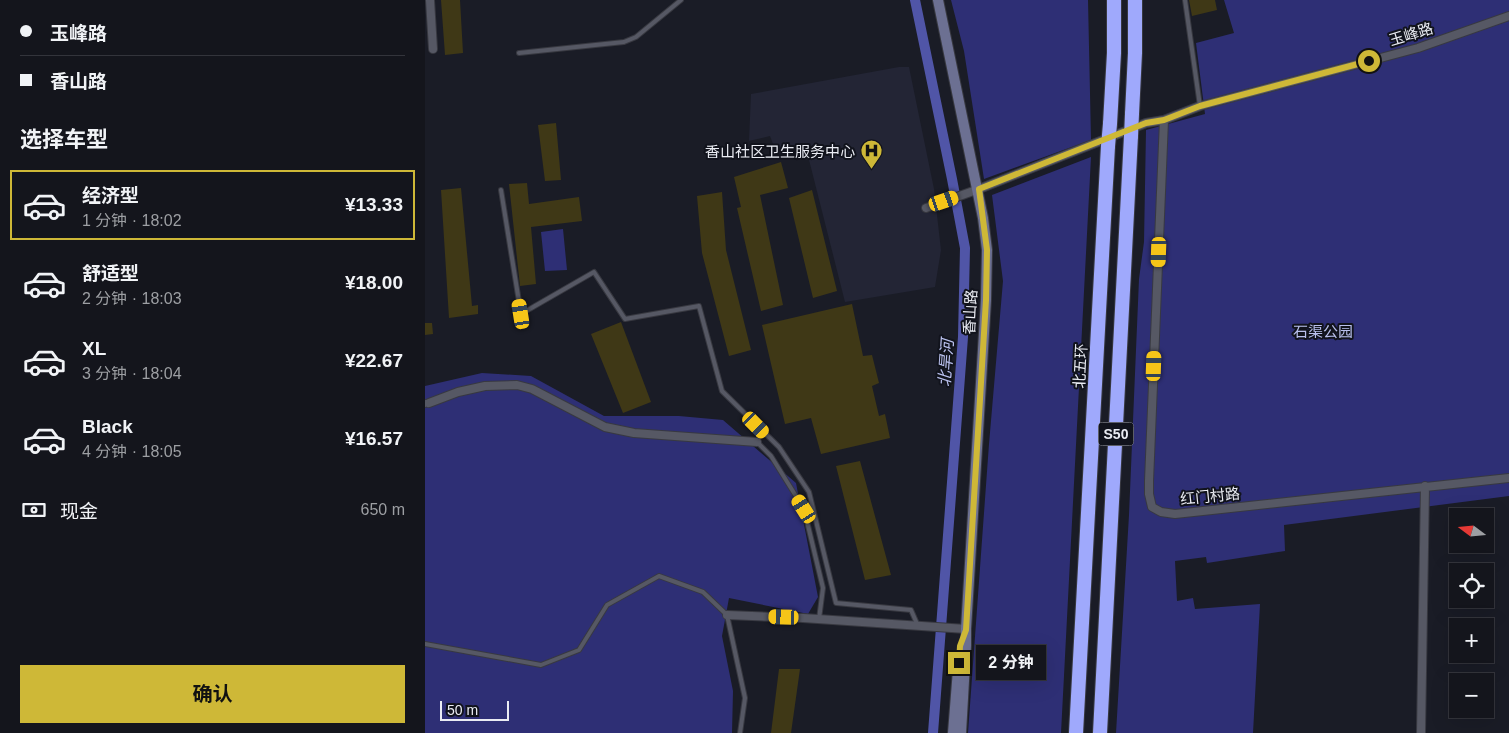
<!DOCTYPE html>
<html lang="zh">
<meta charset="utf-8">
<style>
:root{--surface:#14151c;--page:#212229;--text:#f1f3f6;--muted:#9d9fa3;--line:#33343b;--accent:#ceb837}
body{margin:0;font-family:Arial,"Noto Sans SC",sans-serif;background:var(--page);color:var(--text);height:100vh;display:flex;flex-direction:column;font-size:19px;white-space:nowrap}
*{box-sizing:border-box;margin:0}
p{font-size:16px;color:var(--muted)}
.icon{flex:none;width:28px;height:28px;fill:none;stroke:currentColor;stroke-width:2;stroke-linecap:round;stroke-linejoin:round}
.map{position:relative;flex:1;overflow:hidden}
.drawer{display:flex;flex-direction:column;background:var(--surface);width:425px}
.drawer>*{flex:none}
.hud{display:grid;align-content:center;height:110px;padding:0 20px;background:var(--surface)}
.needle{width:32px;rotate:286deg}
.buttons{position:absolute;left:1024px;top:508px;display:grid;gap:10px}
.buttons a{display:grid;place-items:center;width:45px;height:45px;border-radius:0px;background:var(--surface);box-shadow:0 5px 20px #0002,0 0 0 1px var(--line);font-size:25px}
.scale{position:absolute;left:15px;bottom:12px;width:69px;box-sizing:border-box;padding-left:5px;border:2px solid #eaecf3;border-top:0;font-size:14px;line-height:18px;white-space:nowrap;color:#eaecf3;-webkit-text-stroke:4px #11131c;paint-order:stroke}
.end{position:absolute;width:22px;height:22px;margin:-11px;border:6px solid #ceb837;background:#111;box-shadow:0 0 0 2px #111}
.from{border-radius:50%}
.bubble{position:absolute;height:35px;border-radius:0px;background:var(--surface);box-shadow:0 5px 20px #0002,0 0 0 1px var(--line);font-size:16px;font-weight:700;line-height:35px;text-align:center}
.car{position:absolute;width:15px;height:30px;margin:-15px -8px;border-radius:6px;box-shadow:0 0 4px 1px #0007;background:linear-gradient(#f5c518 24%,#345 0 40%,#f5c518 0 76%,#345 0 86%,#f5c518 0)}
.hud b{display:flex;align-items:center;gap:18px;height:48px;font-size:19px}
.hud b+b{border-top:1px solid var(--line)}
.hud i{width:12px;height:12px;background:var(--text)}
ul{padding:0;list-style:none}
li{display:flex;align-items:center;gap:15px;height:70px;margin:0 10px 8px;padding:0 10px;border:2px solid transparent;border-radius:0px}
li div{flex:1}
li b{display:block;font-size:19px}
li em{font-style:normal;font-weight:700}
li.active{border-color:var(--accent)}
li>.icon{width:45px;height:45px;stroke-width:1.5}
h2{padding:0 20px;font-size:22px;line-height:60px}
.pay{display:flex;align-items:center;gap:12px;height:55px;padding:0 20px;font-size:19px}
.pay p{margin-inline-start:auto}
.action{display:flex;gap:10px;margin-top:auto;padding:10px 20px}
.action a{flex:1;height:58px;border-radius:0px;background:var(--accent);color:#111;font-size:20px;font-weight:700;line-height:58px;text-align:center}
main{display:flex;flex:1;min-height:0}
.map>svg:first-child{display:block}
.built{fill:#232535}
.green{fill:#2e2f75}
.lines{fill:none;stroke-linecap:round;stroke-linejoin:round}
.canal{stroke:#5055a7;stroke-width:10}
.building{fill:#3f3816}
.lane-casing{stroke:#383941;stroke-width:6}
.street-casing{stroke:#383941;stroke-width:10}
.secondary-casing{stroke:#383941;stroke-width:12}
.highway-casing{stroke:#383941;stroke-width:16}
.lane{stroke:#565864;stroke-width:4}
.street{stroke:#565864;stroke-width:8}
.secondary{stroke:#6c7092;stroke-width:10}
.highway{stroke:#9fa9fc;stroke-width:14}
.highway-bridge-casing{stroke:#383941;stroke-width:16;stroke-linecap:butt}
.highway-bridge{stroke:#9fa9fc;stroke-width:14}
.route{stroke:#ceb837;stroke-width:6}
.labels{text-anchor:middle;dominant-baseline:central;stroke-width:4;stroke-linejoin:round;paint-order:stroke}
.shield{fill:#11131c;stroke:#a9abb2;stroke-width:1}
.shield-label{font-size:14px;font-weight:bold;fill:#eaecf3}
.street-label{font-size:15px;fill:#eaecf3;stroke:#11131c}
.poi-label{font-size:15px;fill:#eaecf3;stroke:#11131c;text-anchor:end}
.park-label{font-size:15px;fill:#b9c0ed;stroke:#11131c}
.water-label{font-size:16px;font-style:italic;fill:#bac1ee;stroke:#11131c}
</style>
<main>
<section class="drawer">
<div class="hud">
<b><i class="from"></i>玉峰路</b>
<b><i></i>香山路</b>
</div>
<h2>选择车型</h2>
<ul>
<li class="active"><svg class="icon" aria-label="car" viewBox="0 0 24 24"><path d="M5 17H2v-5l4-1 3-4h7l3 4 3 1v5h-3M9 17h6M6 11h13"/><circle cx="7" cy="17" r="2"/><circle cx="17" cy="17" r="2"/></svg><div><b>经济型</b><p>1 分钟 · 18:02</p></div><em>¥13.33</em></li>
<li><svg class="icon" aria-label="car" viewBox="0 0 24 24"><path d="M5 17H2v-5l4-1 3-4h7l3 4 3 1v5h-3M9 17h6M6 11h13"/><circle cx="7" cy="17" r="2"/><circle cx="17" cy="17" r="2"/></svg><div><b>舒适型</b><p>2 分钟 · 18:03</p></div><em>¥18.00</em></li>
<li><svg class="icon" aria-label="car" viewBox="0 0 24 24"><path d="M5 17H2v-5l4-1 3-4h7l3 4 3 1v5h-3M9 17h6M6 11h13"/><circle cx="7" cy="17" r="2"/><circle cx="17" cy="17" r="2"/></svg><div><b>XL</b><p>3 分钟 · 18:04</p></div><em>¥22.67</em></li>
<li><svg class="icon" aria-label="car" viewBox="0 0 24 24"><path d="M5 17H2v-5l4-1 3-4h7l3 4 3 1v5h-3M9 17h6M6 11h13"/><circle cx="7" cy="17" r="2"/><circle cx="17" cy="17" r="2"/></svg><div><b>Black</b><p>4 分钟 · 18:05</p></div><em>¥16.57</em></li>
</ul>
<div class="pay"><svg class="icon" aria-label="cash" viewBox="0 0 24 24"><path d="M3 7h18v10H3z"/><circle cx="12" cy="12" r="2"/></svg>现金<p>650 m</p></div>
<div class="action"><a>确认</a></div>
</section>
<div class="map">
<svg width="1084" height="733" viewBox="0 0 1084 733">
<rect width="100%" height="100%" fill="#1a1c26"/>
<!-- built -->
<path class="built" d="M 474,67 L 484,67 L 509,189 L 516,250 L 510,287 L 420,302 L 380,144 L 351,152 L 345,136 L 324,141 L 326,94 Z"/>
<!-- green -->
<path class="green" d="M 526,0 L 663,0 L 666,140 L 559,179 L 539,51 Z
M 799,0 L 1084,0 L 1084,496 L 859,525 L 860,551 L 782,563 L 781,557 L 750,561 L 752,601 L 768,598 L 770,609 L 835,604 L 828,733 L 691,733 L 704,515 L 714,279 L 719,242 L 721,130 L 780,114 L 771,43 L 809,33 Z
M 666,157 L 636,733 L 543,733 L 564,444 L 578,281 L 567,195 Z
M 138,229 L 142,270 L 120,271 L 116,232 Z
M 57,373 L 106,376 L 179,416 L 254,416 L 298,420 L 371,483 L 393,597 L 383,614 L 304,598 L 297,636 L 308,691 L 307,733 L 0,733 L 0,386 Z"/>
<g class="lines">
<!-- canal -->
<path class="canal" d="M 490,0 L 527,179 L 540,248 L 538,337 L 508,733"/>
</g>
<!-- building -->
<path class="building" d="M 16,0 L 35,0 L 38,53 L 20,55 Z
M 764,0 L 790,0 L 792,10 L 767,16 Z
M 131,123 L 136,180 L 120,181 L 113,125 Z
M 356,162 L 363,188 L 335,195 L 358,305 L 336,311 L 312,208 L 316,207 L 309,177 Z
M 102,183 L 104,204 L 154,197 L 157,221 L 106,227 L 111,284 L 95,286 L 84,184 Z
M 36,188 L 47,306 L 53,305 L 53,314 L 24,318 L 16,190 Z
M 387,190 L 412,291 L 388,298 L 364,198 Z
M 297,192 L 301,250 L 326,350 L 304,356 L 277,253 L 272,196 Z
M 427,304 L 438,356 L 447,355 L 454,383 L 447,386 L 454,416 L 460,414 L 465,438 L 396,454 L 386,418 L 360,424 L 337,325 Z
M 196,322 L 226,402 L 198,413 L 166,334 Z
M 0,323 L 7,323 L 8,334 L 0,335 Z
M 435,461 L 466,575 L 440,580 L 411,466 Z
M 354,669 L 375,669 L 366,733 L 346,733 Z"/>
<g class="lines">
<defs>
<path id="lane" d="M 760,0 L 775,106
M 94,53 L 199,42 L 211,37 L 256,0
M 76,190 L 96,314 L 169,272 L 200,319 L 274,306 L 297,391 L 354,447 L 384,492 L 411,603 L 486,610 L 493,626
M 0,402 L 4,403 L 0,405
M 332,442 L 346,456 L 379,509 L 398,588 L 394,619
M 0,644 L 116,665 L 154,650 L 182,605 L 234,576 L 278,592 L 302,615 L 320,698 L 315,733"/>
<path id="street" d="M 5,0 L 8,49
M 739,120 L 724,481 L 724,494 L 727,507 L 736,512 L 750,514 L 1084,478
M 501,208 L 554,189 L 721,123 L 739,120 L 775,106 L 993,48 L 1084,16
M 4,403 L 33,392 L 60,386 L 92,385 L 107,389 L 180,427 L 209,433 L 332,442
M 302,615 L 378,618 L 541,629
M 996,733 L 1000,486"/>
<path id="secondary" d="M 513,0 L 558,218 L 562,250 L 561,300 L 541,629 L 541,646 L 536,733
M 528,733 L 534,657"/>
<path id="highway" d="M 707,114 L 710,53 L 710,0
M 685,124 L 689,53 L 689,0
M 651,733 L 683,146
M 675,733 L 706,136"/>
</defs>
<!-- lane casing -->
<use href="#lane" class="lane-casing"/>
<!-- street casing -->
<use href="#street" class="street-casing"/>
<!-- secondary casing -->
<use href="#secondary" class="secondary-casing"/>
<!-- highway casing -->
<use href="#highway" class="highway-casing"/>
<!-- lane -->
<use href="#lane" class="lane"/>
<!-- street -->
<use href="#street" class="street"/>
<!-- secondary -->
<use href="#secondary" class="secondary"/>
<!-- highway -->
<use href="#highway" class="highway"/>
<defs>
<path id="highway-bridge" d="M 706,136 L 707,114
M 683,146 L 685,124"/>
</defs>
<!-- highway-bridge casing -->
<use href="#highway-bridge" class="highway-bridge-casing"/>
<!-- highway-bridge -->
<use href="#highway-bridge" class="highway-bridge"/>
</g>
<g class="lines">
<!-- route -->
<path class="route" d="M 534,663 L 535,646 L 541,630 L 561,300 L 562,250 L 554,189 L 721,123 L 739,120 L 775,106 L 944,61"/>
</g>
<!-- icons -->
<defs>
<symbol id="hospital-pin" viewBox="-11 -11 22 30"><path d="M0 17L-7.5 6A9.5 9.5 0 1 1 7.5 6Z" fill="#ceb837" stroke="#11131c"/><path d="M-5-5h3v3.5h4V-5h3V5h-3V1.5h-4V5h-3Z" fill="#111"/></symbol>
</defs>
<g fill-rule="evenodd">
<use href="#hospital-pin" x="434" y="138" width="25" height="34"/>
</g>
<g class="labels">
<!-- shield labels -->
<rect class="shield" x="673.5" y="422.5" width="35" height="23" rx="4"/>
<g class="shield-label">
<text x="691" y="434">S50</text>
</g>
<!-- street labels -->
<g class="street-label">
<text transform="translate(986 34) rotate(-17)">玉峰路</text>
<text transform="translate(545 312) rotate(-87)">香山路</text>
<text transform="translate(655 366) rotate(-87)">北五环</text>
<text transform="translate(785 496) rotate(-6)">红门村路</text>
</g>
<!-- poi labels -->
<g class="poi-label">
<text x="430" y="151">香山社区卫生服务中心</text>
</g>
<!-- park labels -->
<g class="park-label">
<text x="898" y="331">石渠公园</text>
</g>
<!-- water labels -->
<g class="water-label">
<text transform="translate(521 363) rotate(-86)">北旱河</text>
</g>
</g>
</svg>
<div class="buttons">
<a><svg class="needle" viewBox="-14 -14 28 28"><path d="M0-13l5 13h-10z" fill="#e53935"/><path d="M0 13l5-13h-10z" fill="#9d9fa3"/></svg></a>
<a><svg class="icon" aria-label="locate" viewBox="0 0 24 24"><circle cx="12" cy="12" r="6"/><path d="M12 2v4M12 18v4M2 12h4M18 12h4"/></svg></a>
<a>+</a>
<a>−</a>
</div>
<div class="scale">50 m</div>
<i class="end from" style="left:944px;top:61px"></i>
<i class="end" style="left:534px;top:663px"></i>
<div class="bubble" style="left:551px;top:645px;width:70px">2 分钟</div>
<i class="car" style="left:519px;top:201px;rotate:71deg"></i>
<i class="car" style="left:734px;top:252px;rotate:182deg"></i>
<i class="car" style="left:96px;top:314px;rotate:351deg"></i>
<i class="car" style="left:729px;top:366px;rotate:2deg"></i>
<i class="car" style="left:331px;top:425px;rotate:135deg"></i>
<i class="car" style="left:379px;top:509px;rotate:328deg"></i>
<i class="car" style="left:359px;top:617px;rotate:272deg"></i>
</div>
</main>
